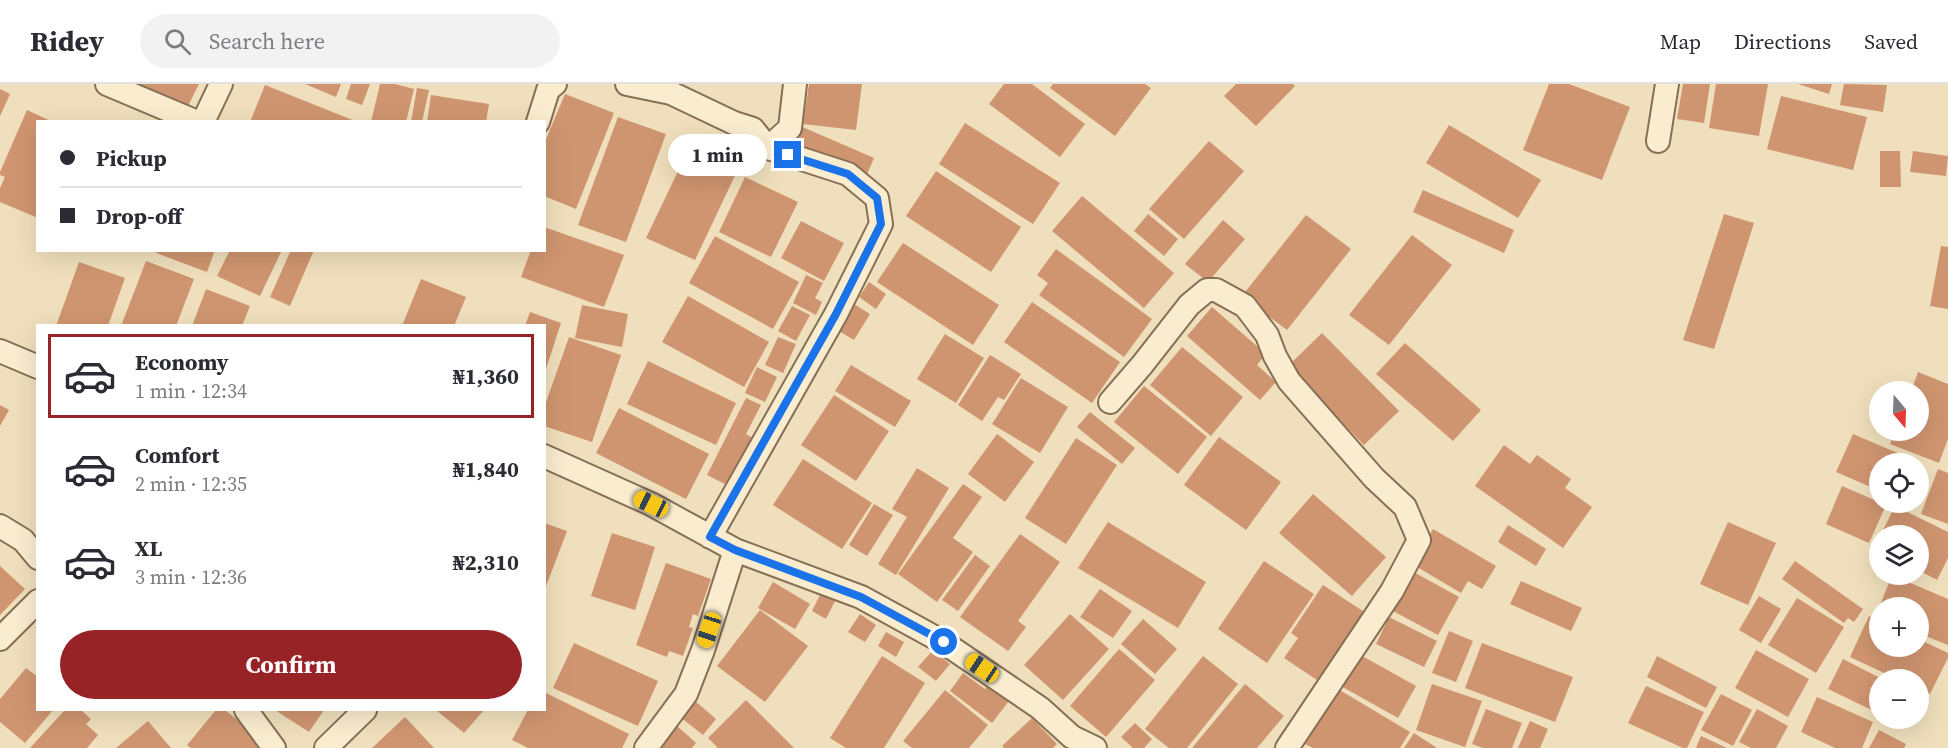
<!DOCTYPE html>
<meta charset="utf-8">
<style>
:root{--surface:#fff;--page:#f2f2f3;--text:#2b2b33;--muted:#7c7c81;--line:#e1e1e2;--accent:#982327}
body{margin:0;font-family:"Source Serif 4",serif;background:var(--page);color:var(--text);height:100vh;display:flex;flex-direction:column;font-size:22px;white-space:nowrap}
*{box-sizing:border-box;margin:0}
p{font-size:20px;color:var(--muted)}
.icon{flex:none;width:33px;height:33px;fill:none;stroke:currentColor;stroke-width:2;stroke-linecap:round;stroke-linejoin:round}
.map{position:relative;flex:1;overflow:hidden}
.sheet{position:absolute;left:36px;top:240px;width:510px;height:387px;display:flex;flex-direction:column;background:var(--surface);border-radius:0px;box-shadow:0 6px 24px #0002}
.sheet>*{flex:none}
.hud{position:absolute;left:36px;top:36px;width:510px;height:132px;border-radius:0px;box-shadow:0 6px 24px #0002;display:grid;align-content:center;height:132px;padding:0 24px;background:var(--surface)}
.needle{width:39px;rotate:161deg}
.tools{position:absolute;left:1869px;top:297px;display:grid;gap:12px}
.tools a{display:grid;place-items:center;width:60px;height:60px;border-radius:50%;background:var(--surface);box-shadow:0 6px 24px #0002;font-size:30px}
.end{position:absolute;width:27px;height:27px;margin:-14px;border:8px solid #1a73e8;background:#fff;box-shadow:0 0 0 3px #fff}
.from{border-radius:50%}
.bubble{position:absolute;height:42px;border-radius:21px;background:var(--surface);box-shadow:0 6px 24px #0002;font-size:20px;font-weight:700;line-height:42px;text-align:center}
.car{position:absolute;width:18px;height:36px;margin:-18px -9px;border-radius:8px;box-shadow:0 0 4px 2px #0007;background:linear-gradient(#f5c518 24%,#345 0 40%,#f5c518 0 76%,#345 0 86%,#f5c518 0)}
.hud b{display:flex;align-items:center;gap:21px;height:57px;font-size:22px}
.hud b+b{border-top:2px solid var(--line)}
.hud i{width:15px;height:15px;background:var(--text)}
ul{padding:10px 0 0;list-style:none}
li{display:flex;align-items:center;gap:18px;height:84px;margin:0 12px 9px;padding:0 12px;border:3px solid transparent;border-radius:0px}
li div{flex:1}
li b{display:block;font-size:22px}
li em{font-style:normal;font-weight:700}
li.current{border-color:var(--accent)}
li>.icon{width:54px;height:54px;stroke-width:1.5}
.cta{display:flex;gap:12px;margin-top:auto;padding:12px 24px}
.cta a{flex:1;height:69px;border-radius:36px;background:var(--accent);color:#fff;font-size:24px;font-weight:700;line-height:69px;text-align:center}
header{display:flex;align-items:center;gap:36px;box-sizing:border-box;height:84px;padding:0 30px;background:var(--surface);border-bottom:2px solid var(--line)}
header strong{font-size:28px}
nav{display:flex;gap:33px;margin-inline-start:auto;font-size:21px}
.search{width:420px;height:54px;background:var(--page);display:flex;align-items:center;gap:15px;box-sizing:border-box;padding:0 21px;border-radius:33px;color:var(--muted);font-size:22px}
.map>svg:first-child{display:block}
.building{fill:#cf9570}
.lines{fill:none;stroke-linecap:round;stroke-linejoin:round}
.minor-casing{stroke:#876f55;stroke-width:26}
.minor{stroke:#faeccf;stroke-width:22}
.route{stroke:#1a73e8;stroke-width:8}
</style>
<header>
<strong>Ridey</strong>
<div class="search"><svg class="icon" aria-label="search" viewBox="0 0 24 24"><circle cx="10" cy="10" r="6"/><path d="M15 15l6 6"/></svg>Search here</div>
<nav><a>Map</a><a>Directions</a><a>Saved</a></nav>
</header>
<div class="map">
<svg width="1948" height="664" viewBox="0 0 1948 664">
<rect width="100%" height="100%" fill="#efdfbc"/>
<!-- building -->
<path class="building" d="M 133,0 L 199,0 L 186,26 Z
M 305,0 L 341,0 L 336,13 Z
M 351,0 L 370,0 L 362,21 L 346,15 Z
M 380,0 L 395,0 L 414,5 L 406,38 L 371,38 Z
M 809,0 L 862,0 L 856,46 L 803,40 Z
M 1004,0 L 1032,0 L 1085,40 L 1060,73 L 989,20 Z
M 1053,0 L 1145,0 L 1151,4 L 1115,52 L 1050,4 Z
M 1236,0 L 1293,0 L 1295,2 L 1256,42 L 1224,12 Z
M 1549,0 L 1569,0 L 1630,23 L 1602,96 L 1523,66 Z
M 1683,0 L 1710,0 L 1704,39 L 1677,35 Z
M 1716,0 L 1768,0 L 1759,52 L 1709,44 Z
M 1798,0 L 1832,0 L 1829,10 Z
M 1844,0 L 1887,1 L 1883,28 L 1840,21 Z
M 265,1 L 355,37 L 355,38 L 250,38 Z
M 417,4 L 429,6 L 422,38 L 411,38 Z
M 0,5 L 10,10 L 0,32 Z
M 565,10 L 614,29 L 576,125 L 544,112 L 544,60 Z
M 431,11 L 489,20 L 486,38 L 427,38 Z
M 1781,12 L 1867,33 L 1853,86 L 1767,65 Z
M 27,26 L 53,38 L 38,38 L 38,134 L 0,118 L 0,104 L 5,93 L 0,91 L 0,88 Z
M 618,33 L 666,50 L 626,158 L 578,141 Z
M 965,39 L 1060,99 L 1033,140 L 939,80 Z
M 798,41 L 874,74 L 865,95 L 789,61 Z
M 1449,41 L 1541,96 L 1518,134 L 1426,79 Z
M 1209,57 L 1244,87 L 1184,155 L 1149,125 Z
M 692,58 L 740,81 L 695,176 L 646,154 Z
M 1880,67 L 1900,67 L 1901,103 L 1880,103 Z
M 1913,67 L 1948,72 L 1946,92 L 1910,88 Z
M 936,87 L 1021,143 L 991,188 L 906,132 Z
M 745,93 L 798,118 L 771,173 L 719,148 Z
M 1423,106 L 1514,146 L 1504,169 L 1413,128 Z
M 1082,112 L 1174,189 L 1144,224 L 1052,147 Z
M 1148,130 L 1178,155 L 1164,172 L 1134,147 Z
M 1724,130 L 1754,139 L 1714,265 L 1683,256 Z
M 1306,131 L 1351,165 L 1287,246 L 1242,212 Z
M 1223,136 L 1245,155 L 1208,198 L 1185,180 Z
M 801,137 L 844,159 L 824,197 L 781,174 Z
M 544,143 L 624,171 L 604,223 L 521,193 L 531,166 L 544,166 Z
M 1412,151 L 1452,181 L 1389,261 L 1349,231 Z
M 715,152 L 799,198 L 773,245 L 689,199 Z
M 903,159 L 999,221 L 973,261 L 877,198 Z
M 1941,162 L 1948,163 L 1948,225 L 1930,222 Z
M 1056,165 L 1152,235 L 1124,273 L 1039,211 L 1048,199 L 1037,191 Z
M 157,166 L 215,166 L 207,188 L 156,169 Z
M 230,166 L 282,166 L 260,212 L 217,192 Z
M 291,166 L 314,166 L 290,222 L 270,213 Z
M 146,177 L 194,195 L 176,242 L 121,242 Z
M 79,178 L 125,194 L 108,242 L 56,242 Z
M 806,191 L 823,199 L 815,214 L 822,218 L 816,231 L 793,219 Z
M 421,195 L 466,213 L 454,242 L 402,242 Z
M 869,198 L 886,210 L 876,225 L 859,213 Z
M 206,205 L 250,222 L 242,242 L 192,242 Z
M 688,212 L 769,258 L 744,303 L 662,258 Z
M 1032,218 L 1120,278 L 1092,319 L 1004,258 Z
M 854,220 L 870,230 L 854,256 L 837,246 Z
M 582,221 L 628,230 L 622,263 L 575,254 Z
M 792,222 L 810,231 L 796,257 L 778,247 Z
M 1212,223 L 1266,270 L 1257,281 L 1276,298 L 1260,316 L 1187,252 Z
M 530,228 L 561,239 L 545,288 L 544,242 L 525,242 Z
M 1322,249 L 1399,327 L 1364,361 L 1287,283 Z
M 945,250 L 984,274 L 956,319 L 917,295 Z
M 569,253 L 621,271 L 592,358 L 544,342 L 544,324 Z
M 778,253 L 796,260 L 783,289 L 765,281 Z
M 1405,259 L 1481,326 L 1453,357 L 1376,290 Z
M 1182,263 L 1243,313 L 1211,352 L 1150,301 Z
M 990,271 L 1021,290 L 1004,316 L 998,313 L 982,337 L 958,321 Z
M 648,277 L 736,319 L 716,361 L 627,320 Z
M 851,281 L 911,317 L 895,343 L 835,307 Z
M 757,283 L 777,293 L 765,318 L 745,309 Z
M 1918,288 L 1948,300 L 1948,355 L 1939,379 L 1890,360 L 1896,346 L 1918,346 L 1918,308 L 1911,308 Z
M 1021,294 L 1068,323 L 1040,369 L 992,340 Z
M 1144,302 L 1207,353 L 1178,390 L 1114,338 Z
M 834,311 L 889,347 L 856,397 L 801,361 Z
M 746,314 L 761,321 L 746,350 L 753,354 L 729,402 L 707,391 Z
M 0,321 L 9,326 L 0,342 Z
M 619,324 L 709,370 L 686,415 L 596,369 Z
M 1090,328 L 1135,364 L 1122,380 L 1077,343 Z
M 997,350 L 1034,378 L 1005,418 L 968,390 Z
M 1853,350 L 1907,373 L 1904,380 L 1880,380 L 1880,407 L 1836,388 Z
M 1219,353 L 1281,398 L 1246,446 L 1184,401 Z
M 1076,354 L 1117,381 L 1066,460 L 1025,434 Z
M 1504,361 L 1530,380 L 1537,371 L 1571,395 L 1565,404 L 1592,423 L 1563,464 L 1475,402 Z
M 803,375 L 872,419 L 842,465 L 773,421 Z
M 917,384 L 949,404 L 896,491 L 878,480 L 907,433 L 892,425 Z
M 1938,385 L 1948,389 L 1948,440 L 1921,430 Z
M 963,400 L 982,413 L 953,454 L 973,468 L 937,518 L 898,490 Z
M 1842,402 L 1886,421 L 1869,459 L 1826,440 Z
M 1313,410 L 1386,473 L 1352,512 L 1279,449 Z
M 874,420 L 893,431 L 867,472 L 849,461 Z
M 1895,422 L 1948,448 L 1948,474 L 1937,496 L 1918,486 L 1918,452 L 1880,452 Z
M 1108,438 L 1206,498 L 1178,544 L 1078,484 Z
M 1728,438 L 1776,459 L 1748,521 L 1700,500 Z
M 544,439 L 567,447 L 545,505 L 544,505 Z
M 1508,441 L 1546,465 L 1536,482 L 1498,458 Z
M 1433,445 L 1496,482 L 1482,505 L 1468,497 L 1461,509 L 1412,480 Z
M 612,449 L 655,463 L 635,526 L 591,512 Z
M 1020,450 L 1060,478 L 1018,537 L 1026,543 L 1008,567 L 960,533 Z
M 975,471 L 990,482 L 958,527 L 942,516 Z
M 1264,477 L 1314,510 L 1267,579 L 1218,545 Z
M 1795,477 L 1863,525 L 1854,538 L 1848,534 L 1844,539 L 1782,495 Z
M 666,479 L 711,495 L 698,532 L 693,530 L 689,543 L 693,544 L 683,572 L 669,567 L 667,573 L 636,561 Z
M 0,482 L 25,505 L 0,531 Z
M 1412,487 L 1459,513 L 1438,551 L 1391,526 Z
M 1892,491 L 1948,515 L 1948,561 L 1918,549 L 1918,524 L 1880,524 L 1880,533 L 1876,531 Z
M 1521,497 L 1582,524 L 1571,547 L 1510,520 Z
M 773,498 L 810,520 L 795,545 L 758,524 Z
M 1323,501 L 1366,529 L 1320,598 L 1284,574 L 1298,554 L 1291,549 Z
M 1100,505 L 1132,527 L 1113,554 L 1080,533 Z
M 821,509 L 835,517 L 826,535 L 812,527 Z
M 1759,512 L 1781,525 L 1761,559 L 1739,546 Z
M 1797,514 L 1844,543 L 1816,589 L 1768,561 Z
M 760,526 L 808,562 L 765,618 L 717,582 Z
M 860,530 L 876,541 L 865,558 L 848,548 Z
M 1070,530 L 1109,565 L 1063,616 L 1024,581 Z
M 1869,532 L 1880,537 L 1880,562 L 1918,562 L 1918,555 L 1948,569 L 1948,574 L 1930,610 L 1918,605 L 1918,596 L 1899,596 L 1850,573 Z
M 1389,533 L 1437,557 L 1424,583 L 1376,560 Z
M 1143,535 L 1177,565 L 1155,590 L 1121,560 Z
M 1449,547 L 1473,557 L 1456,598 L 1432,589 Z
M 886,548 L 904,558 L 896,573 L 878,562 Z
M 574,559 L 658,597 L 638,642 L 553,604 Z
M 1482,559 L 1573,593 L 1555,638 L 1465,604 Z
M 1119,565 L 1155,596 L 1106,653 L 1070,622 Z
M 933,566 L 950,580 L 936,597 L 918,583 Z
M 1756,566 L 1809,595 L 1788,633 L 1735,604 Z
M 1357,569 L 1416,602 L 1398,634 L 1339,601 Z
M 882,572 L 925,599 L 884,664 L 846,664 L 830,654 Z
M 1203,572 L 1238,600 L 1187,664 L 1169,664 L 1145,645 Z
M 1657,572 L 1717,603 L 1706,624 L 1647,593 Z
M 1843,575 L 1884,596 L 1880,596 L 1880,630 L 1828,605 Z
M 26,584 L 38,593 L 38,626 L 53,626 L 25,659 L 0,638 L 0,615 Z
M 963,589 L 985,605 L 990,597 L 1012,613 L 992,639 L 950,607 Z
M 1245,600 L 1284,632 L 1257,664 L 1192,664 Z
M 1432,600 L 1482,617 L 1465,663 L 1416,646 Z
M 1646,602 L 1704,628 L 1687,664 L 1683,664 L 1628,639 Z
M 1338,605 L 1410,648 L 1400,664 L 1313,664 L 1305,660 Z
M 945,606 L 988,641 L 969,664 L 912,664 L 903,657 Z
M 544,608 L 629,650 L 622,664 L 528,664 L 512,656 L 528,626 L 544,626 Z
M 1721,610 L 1752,626 L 1733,662 L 1701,646 Z
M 1817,613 L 1873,638 L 1862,664 L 1835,664 L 1801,648 Z
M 694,616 L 716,635 L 703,651 L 680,633 Z
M 746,616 L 794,664 L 718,664 L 708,654 Z
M 1486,625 L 1522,639 L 1512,664 L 1483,664 L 1472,660 Z
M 1757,625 L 1788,642 L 1776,664 L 1751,664 L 1739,658 Z
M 65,626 L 81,626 L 91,635 L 86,640 L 98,651 L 87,664 L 30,664 Z
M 216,626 L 225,626 L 265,658 L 260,664 L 191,664 L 187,661 Z
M 275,626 L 324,626 L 309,648 Z
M 436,626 L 484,626 L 464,649 Z
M 405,633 L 434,664 L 372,664 Z
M 1032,634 L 1057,660 L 1053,664 L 1004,664 L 1002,662 Z
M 148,637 L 171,664 L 116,664 Z
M 1530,637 L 1548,645 L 1540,664 L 1518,664 Z
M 1135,639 L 1152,655 L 1144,664 L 1133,664 L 1121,653 Z
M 676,641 L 696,659 L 692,664 L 654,664 Z
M 1879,646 L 1906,660 L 1904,664 L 1869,664 Z
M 1414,649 L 1437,664 L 1404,664 Z
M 1701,652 L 1727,664 L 1696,664 Z"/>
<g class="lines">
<defs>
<path id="minor" d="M 107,0 L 197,38
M 627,0 L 671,9 L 734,39 L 753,45 L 768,64 L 848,90 L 877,114 L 881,140 L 836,230 L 710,453
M 203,38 L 221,0
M 538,38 L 548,6 L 555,0
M 1658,57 L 1667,0
M 768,64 L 790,44 L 795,0
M 0,267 L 38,283
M 1110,318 L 1142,281 L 1189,221 L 1207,206 L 1216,206 L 1245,222 L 1267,251 L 1275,272 L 1289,297 L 1374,394 L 1405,423 L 1419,456 L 1392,507 L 1287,664
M 544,372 L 651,420 L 735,466 L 861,513 L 943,558 L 1040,624 L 1072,653 L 1095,664
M 0,442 L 23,456 L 38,474
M 0,555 L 38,517
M 246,626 L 274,664
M 326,664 L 365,626
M 646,664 L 686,610 L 703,566 L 735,466"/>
</defs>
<!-- minor casing -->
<use href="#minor" class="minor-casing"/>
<!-- minor -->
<use href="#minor" class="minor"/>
</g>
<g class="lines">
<!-- route -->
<path class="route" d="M 788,71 L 848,90 L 877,114 L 881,140 L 836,230 L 710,453 L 735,466 L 861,513 L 944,558"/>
</g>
</svg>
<div class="tools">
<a><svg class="needle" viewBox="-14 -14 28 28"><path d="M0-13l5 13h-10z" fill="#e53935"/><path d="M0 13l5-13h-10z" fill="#7c7c81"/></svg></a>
<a><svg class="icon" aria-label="locate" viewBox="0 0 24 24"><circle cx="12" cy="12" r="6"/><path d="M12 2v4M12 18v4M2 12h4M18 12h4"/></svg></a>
<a><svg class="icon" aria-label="layers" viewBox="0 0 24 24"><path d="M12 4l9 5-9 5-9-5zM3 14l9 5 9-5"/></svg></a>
<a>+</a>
<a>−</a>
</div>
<i class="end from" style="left:944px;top:558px"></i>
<i class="end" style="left:788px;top:71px"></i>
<div class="bubble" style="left:668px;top:50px;width:99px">1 min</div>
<i class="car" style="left:651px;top:420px;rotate:295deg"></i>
<i class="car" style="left:709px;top:546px;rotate:198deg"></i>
<i class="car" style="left:982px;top:584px;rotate:304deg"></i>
<div class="hud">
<b><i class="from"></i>Pickup</b>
<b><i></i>Drop-off</b>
</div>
<section class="sheet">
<ul>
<li class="current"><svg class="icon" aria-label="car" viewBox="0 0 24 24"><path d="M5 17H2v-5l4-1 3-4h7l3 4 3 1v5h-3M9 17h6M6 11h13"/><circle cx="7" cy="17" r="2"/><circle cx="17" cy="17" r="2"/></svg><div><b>Economy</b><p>1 min · 12:34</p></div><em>₦1,360</em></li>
<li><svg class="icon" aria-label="car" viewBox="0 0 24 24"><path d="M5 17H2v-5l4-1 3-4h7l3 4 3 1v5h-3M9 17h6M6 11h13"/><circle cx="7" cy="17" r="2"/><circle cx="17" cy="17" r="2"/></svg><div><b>Comfort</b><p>2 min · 12:35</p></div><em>₦1,840</em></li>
<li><svg class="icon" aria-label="car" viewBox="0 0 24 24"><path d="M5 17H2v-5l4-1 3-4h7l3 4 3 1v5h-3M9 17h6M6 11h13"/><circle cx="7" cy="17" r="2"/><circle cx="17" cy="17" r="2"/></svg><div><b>XL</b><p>3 min · 12:36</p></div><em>₦2,310</em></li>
</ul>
<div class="cta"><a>Confirm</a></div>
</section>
</div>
